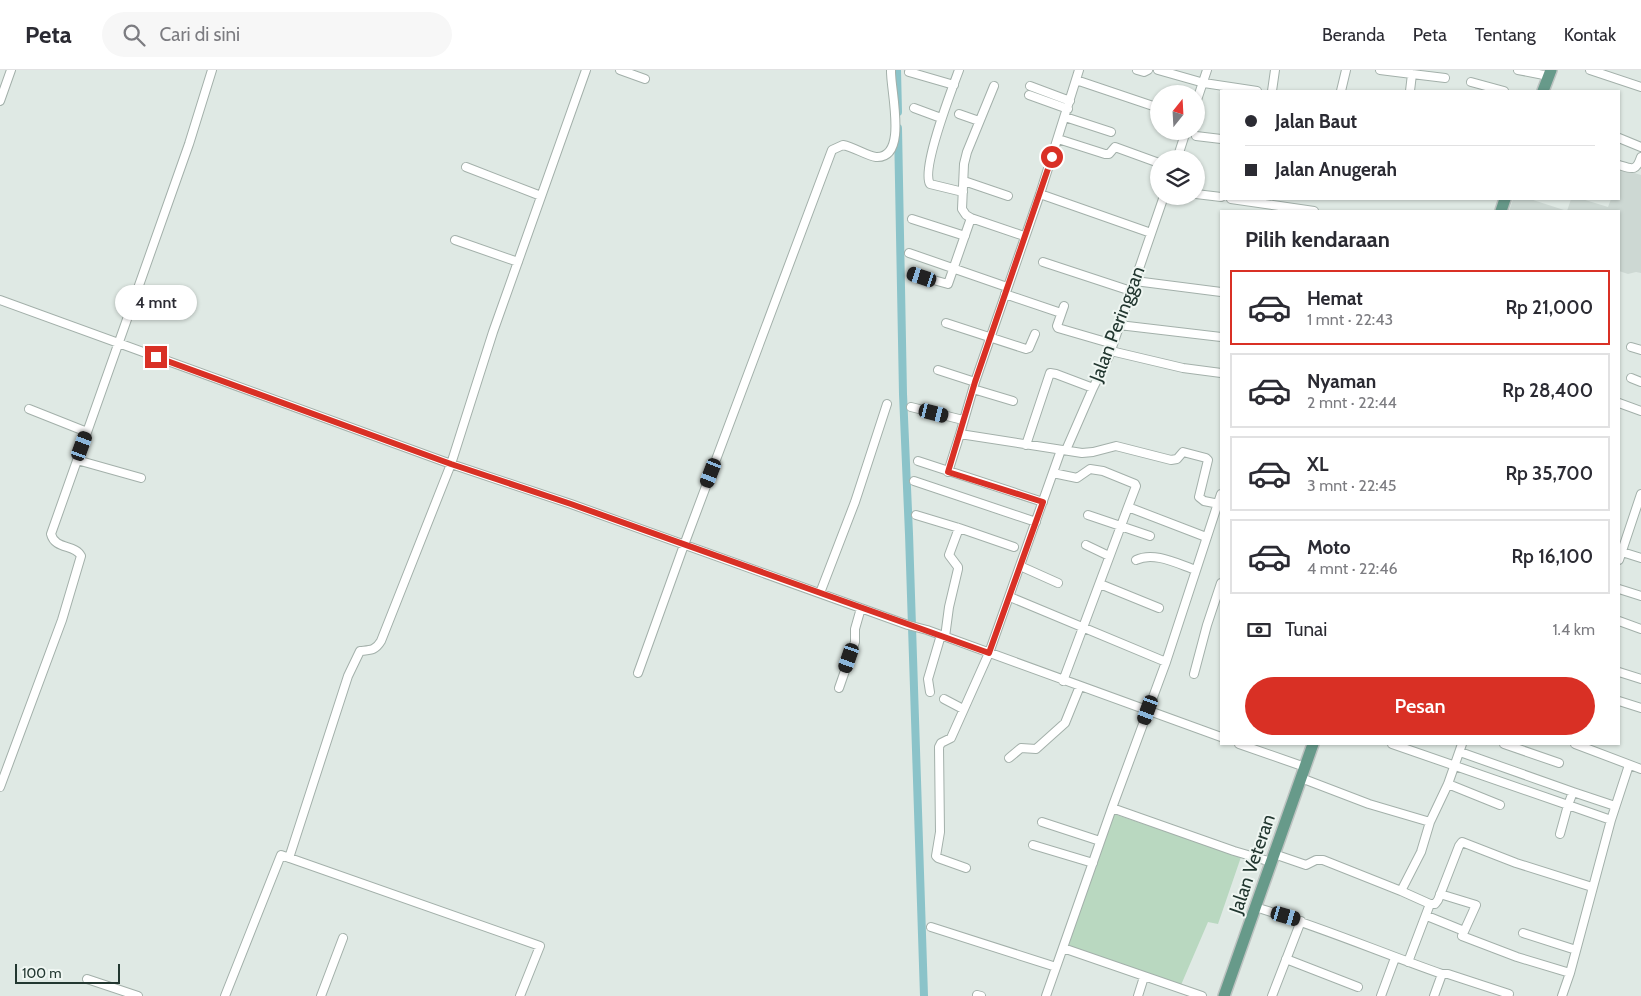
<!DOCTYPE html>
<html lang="id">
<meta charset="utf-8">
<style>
:root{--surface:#fff;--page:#f7f7f7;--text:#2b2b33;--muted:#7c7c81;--line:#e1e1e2;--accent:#d93025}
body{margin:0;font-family:Cabin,sans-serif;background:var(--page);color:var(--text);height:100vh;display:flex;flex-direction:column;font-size:19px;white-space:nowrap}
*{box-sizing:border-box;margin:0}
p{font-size:16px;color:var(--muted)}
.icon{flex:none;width:28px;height:28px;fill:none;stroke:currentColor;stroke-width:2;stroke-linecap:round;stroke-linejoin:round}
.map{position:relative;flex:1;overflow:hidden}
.sheet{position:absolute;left:1220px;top:140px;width:400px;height:535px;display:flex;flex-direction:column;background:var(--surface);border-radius:0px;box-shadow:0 1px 4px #0004}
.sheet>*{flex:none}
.guide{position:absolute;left:1220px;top:20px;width:400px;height:110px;border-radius:0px;box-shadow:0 1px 4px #0004;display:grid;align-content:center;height:110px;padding:0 25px;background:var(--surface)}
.needle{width:32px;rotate:18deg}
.fabs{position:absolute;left:1150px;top:15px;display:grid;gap:10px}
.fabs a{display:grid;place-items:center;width:55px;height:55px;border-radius:50%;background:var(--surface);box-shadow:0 1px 4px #0004;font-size:25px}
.scale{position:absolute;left:15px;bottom:12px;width:105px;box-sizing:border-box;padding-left:5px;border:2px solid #223730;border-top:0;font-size:14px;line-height:18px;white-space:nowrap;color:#223730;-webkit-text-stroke:4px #eff6f2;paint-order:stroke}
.end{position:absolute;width:22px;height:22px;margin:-11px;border:6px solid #d93025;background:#fff;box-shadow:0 0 0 2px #fff}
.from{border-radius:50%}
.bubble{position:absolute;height:35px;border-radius:18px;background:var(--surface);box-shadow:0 1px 4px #0004;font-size:16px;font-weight:600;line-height:35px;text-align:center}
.car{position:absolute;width:15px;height:30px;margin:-15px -8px;border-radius:6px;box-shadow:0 0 4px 1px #0007;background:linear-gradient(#222 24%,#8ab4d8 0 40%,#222 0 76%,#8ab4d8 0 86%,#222 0)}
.guide b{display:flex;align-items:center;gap:18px;height:48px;font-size:19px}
.guide b+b{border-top:1px solid var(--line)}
.guide i{width:12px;height:12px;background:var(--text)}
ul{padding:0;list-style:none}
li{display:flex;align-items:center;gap:15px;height:75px;margin:0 10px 8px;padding:0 15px;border:2px solid var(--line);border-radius:0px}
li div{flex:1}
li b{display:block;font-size:19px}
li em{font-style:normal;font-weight:600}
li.current{border-color:var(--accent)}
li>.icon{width:45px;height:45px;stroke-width:1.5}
h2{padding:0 25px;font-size:22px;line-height:60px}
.pay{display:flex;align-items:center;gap:12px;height:55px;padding:0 25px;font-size:19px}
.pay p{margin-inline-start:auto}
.button{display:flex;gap:10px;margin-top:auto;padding:10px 25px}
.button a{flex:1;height:58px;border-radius:30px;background:var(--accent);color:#fff;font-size:20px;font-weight:600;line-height:58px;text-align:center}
header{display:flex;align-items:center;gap:30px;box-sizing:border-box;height:70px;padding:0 25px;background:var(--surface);border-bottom:1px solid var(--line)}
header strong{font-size:24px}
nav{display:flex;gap:28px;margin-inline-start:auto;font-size:18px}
.search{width:350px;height:45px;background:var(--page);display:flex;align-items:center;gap:12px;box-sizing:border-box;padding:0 18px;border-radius:28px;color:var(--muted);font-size:19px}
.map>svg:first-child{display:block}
.built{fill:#cdd8d3}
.green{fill:#b9d8c0}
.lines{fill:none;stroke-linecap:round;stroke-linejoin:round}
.canal{stroke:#8bc3c9;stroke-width:8}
.street-casing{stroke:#a3b0aa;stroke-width:10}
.primary-casing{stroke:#bdc3c1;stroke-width:14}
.street{stroke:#fff;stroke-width:8}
.primary{stroke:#679a8a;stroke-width:11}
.route{stroke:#d93025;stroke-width:6}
.labels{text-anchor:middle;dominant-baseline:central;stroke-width:4;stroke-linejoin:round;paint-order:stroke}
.street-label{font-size:19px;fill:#223730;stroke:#eff6f2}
</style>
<header>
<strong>Peta</strong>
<div class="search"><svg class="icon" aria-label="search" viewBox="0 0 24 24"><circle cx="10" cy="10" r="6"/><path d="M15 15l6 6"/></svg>Cari di sini</div>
<nav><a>Beranda</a><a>Peta</a><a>Tentang</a><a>Kontak</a></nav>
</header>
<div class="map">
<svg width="1641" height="926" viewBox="0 0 1641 926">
<rect width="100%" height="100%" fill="#dfe9e4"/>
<!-- built -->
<path class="built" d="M 1621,99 L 1641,105 L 1641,203 L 1636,202 L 1628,204 L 1619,201 L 1619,141 L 1567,141 L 1571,129 L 1582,129 L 1608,137 L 1611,129 L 1619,129 L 1619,106 Z
M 1513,129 L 1530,129 L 1567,141 L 1509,141 Z"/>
<!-- green -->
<path class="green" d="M 1114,744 L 1241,787 L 1218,854 L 1208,852 L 1181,915 L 1066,876 Z"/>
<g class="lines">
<!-- canal -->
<path class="canal" d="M 897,0 L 898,42
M 898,58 L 903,324 L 909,464 L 924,926"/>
<defs>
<path id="street" d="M 620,0 L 645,9
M 959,0 C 952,19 921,99 930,114 L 963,122
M 1079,0 L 1040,124 L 975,312 L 960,364 L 1082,383 L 1093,382 L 1116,376 L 1171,390 L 1177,389 L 1183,382 L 1206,388 L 1208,390 L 1199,427 L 1204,431 L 1219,434
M 1137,0 L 1144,2 L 1148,0
M 1158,0 L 1204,13 L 1257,21
M 1380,0 L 1412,4 L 1410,21
M 1518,0 L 1549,6
M 1590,0 L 1641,17
M 909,2 L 954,15
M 1412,4 L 1445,8
M 1076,10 L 1159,38
M 1471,12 L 1504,21
M 994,16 L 967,82 L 964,94 L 962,139 L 966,145 L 971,148 L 1024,166
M 1030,16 L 1070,31
M 1272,21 L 1275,0
M 1341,21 L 1346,0
M 1029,25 L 1068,39
M 0,31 L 11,0
M 1196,33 L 1207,0
M 914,38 L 941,48
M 959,44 L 979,51
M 1065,47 L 1111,62
M 1196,66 L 1221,69
M 1619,68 L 1641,77
M 1058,69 L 1105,84 L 1109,84 L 1115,77 L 1159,93
M 1177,89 L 1186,61
M 1619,95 C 1632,99 1636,102 1641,87
M 466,97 L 541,126
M 964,111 L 1008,126
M 1040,124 L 1151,163
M 1196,124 L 1221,127
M 1231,129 L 1314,141
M 912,149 L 965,166
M 455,170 L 518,192
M 909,183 L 1007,217
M 1043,192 L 1131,221
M 912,204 L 948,214 L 971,148
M 1135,211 L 1221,222
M 1005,224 L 1061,243
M 0,230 L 451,394 L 571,434 L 908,555 L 927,560 L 1221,667
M 1064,236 L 1057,256 L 1058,258 L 1113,274
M 946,253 L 1026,279 L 1029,278 L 1035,264
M 1119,255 L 1221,267
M 1631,277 L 1641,280
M 1111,281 L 1183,298 L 1221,303
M 938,300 L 975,312
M 1631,308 L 1641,312
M 973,319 L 1013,331
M 1619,333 L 1641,341
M 911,337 L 963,350
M 29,339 L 87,362
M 1026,375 L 1050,303 L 1056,304 L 1093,318
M 1066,380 L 1093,318 L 1109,286 L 1164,126
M 77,390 L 141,408
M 918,391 L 1043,432
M 948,402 L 960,364
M 1053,403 L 1077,408 L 1090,399 L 1103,401 L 1135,414 L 1136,416 L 1128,437
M 914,411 L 1036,452
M 916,445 L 959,458 L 1014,477
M 1088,445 L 1150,466
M 1086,475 L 1109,486
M 1622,482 L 1641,488
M 1136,490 C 1154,481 1178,494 1196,500
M 1619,490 L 1641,424
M 1020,496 L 1058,513
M 1100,514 L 1159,538
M 1619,519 L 1641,526
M 820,523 L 855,432 L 887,334
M 1010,527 L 1166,592
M 1619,551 L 1641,559
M 945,567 L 949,537 L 958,499 L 958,497 L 949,485 L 959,458
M 1619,602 L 1641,609
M 638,603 L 684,475 L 832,80 L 843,75 C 854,77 867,86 876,87 C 909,89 890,19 891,0
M 1194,604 L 1207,555 L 1221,513
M 1063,611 L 1128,437 L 1206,467
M 839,618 L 855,572 L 855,559 L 861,538
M 930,622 L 928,609 L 941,565
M 944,629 L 963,639
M 1619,631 L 1641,638
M 1239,674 L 1305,697
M 1392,674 L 1568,735 L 1560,764
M 1504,674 L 1559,693
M 1575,674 L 1641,699
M 1460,682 L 1573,722 L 1568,735 L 1611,750
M 1009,688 L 1021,678 L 1036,679 L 1065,653 L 1080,616
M 1301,708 L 1369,734 L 1430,752
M 1448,714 L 1500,735
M 0,717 L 62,550 L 81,486 C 75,474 55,480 51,464 L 189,74 L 212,0
M 1573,722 L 1615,736
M 1112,738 L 1234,781 L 1271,792
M 1042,752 L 1100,771
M 1033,775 L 1093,793
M 1274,784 L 1306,795 L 1316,790 L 1323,790 L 1401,821 L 1430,834 L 1435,834 L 1438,830 L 1459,776 L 1462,772 L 1516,793 L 1592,817
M 289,788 L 348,606 L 360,581 C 370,580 375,581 381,571 L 451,394 L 493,262 L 586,0
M 966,798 L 938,788 L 936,786 L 940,762 L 939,677 L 941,673 L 951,668 L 989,583 L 1061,380
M 1401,821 L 1421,782 L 1430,752 L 1448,714 L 1462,674
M 1440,824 L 1476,835 L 1462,866 L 1517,887 L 1570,903
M 1255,837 C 1319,856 1379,882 1442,904 L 1434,926
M 1427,846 L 1464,861
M 931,857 L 1056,897
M 1523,863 L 1576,880
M 1063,878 L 1202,926
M 1286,889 L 1358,917
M 1408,892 L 1430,834
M 1442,904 L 1448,904 L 1509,924
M 87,909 L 138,926
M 977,925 L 981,926
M 225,926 L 281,785 L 540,876 L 520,926
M 321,926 L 343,868
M 1046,926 L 1112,738 L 1166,592 L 1221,424
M 1138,926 L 1144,907
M 1272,926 L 1301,851
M 1381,926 L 1395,888
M 1562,926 L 1570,903 L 1611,750 L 1629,695"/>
<path id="primary" d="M 1543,21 L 1551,0
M 1501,141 L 1505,129
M 1224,926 L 1313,674"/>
</defs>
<!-- street casing -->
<use href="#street" class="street-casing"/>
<!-- primary casing -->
<use href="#primary" class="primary-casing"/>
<!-- street -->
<use href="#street" class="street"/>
<!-- primary -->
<use href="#primary" class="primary"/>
</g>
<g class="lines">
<!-- route -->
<path class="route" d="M 156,287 L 451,394 L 571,434 L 989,583 L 1043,432 L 948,402 L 975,312 L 1052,87"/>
</g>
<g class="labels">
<!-- street labels -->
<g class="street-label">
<text transform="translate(1117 254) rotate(-69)">Jalan Peringgan</text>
<text transform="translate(1252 794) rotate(-71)">Jalan Veteran</text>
</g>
</g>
</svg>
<div class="fabs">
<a><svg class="needle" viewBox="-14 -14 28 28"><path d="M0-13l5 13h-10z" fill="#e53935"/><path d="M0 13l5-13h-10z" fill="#7c7c81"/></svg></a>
<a><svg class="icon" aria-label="layers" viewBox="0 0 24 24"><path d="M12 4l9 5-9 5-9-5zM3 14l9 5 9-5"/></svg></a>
</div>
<div class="scale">100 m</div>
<i class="end from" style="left:1052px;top:87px"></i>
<i class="end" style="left:156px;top:287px"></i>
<div class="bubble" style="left:115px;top:215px;width:82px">4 mnt</div>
<i class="car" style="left:922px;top:207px;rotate:288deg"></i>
<i class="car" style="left:934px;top:343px;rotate:104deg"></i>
<i class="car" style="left:82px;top:376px;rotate:20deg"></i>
<i class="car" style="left:711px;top:403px;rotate:201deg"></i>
<i class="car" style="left:849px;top:588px;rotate:199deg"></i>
<i class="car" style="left:1148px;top:640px;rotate:200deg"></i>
<i class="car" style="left:1286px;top:846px;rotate:106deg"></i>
<div class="guide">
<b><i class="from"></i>Jalan Baut</b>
<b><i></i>Jalan Anugerah</b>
</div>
<section class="sheet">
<h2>Pilih kendaraan</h2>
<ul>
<li class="current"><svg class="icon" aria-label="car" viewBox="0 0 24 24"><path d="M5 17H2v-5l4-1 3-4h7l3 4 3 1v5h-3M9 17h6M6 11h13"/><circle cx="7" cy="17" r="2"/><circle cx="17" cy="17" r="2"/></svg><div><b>Hemat</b><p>1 mnt · 22:43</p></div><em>Rp 21,000</em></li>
<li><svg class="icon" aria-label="car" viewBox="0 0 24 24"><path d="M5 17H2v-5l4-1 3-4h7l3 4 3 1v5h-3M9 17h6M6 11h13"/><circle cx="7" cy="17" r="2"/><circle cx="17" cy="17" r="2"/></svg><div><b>Nyaman</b><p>2 mnt · 22:44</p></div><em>Rp 28,400</em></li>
<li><svg class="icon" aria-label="car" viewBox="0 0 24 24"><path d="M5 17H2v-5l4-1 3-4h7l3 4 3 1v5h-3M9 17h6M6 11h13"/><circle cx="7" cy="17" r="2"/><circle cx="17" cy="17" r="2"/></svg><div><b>XL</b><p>3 mnt · 22:45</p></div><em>Rp 35,700</em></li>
<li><svg class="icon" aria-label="car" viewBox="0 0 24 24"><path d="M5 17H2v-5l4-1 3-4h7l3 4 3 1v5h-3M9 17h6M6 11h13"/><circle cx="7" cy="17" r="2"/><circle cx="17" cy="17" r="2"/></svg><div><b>Moto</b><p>4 mnt · 22:46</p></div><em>Rp 16,100</em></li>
</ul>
<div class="pay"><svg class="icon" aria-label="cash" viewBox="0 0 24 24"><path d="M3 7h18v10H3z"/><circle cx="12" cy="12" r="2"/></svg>Tunai<p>1.4 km</p></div>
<div class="button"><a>Pesan</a></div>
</section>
</div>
